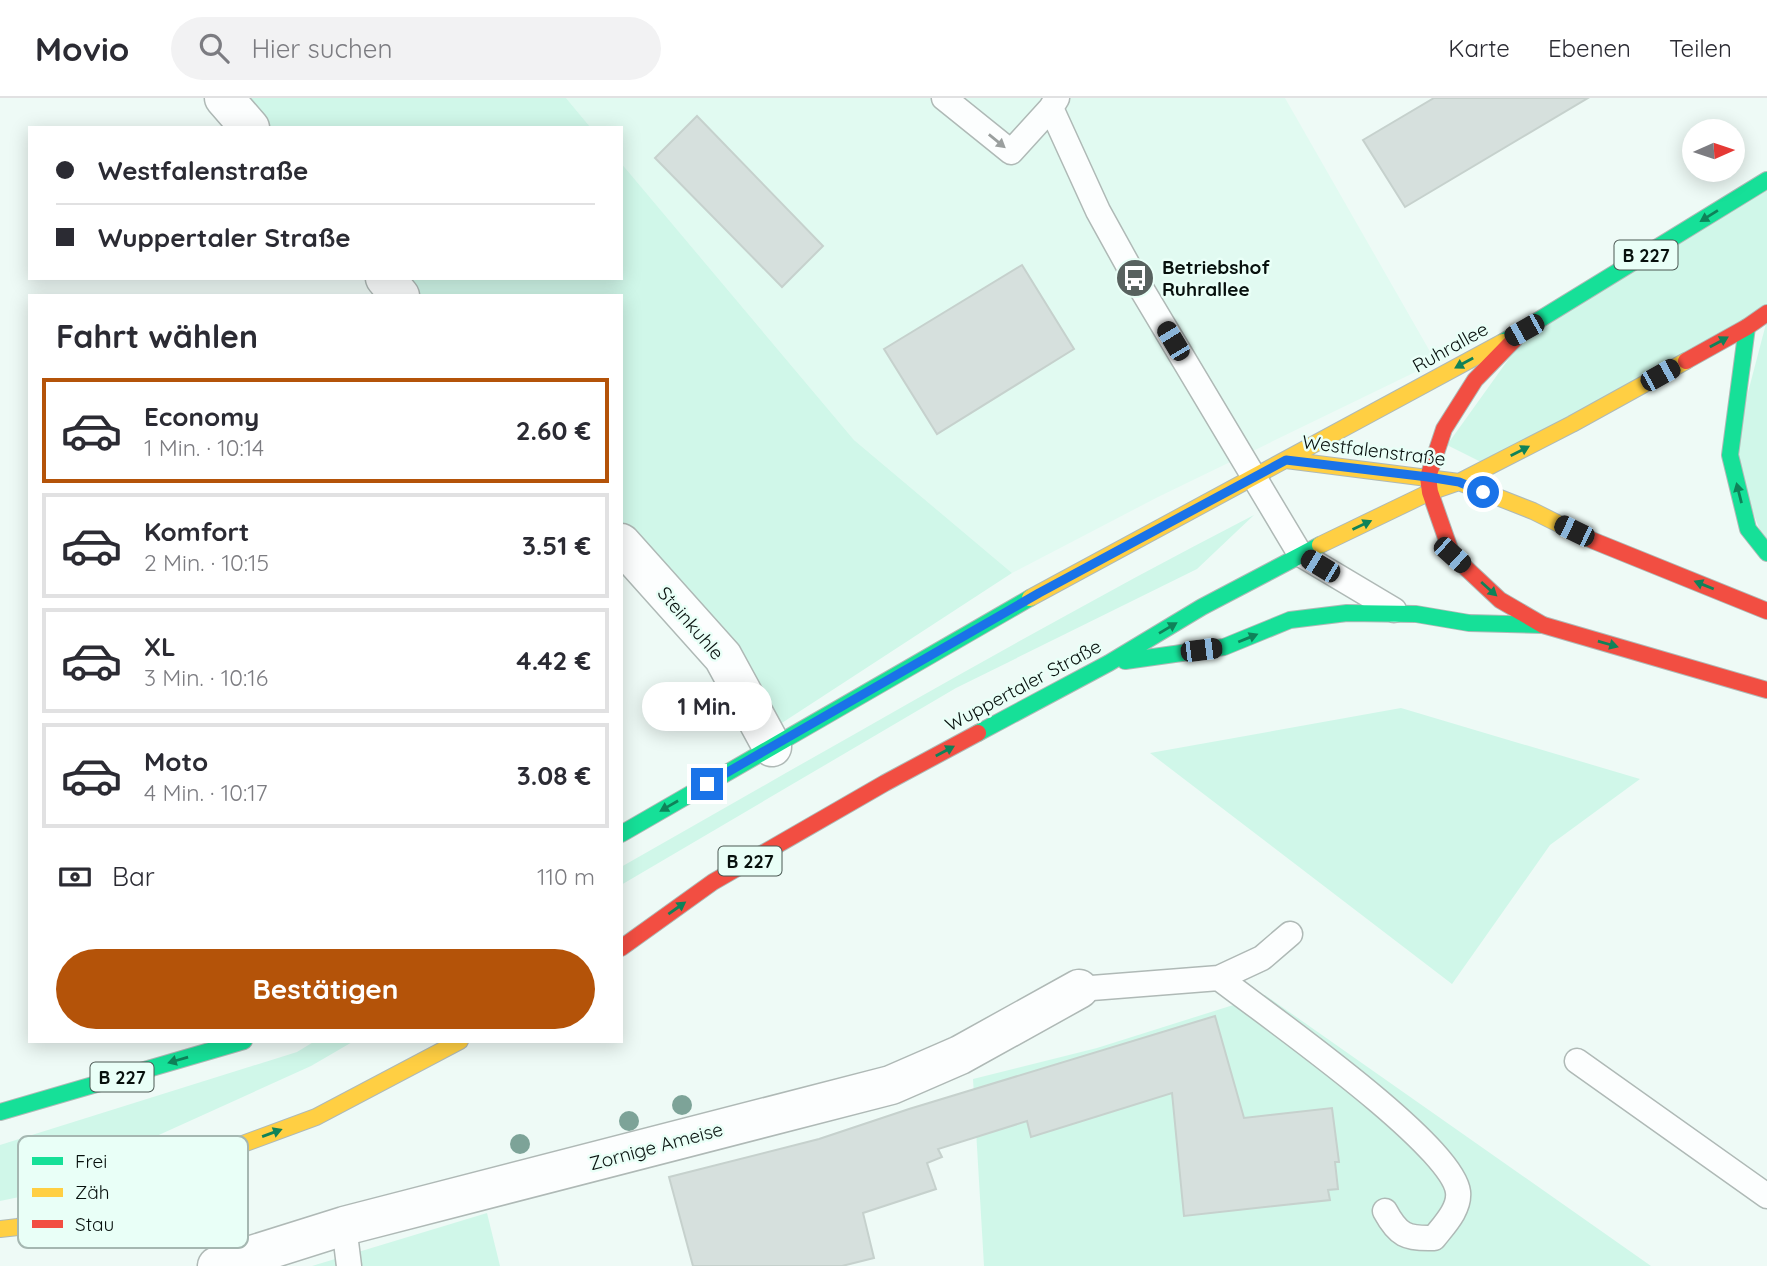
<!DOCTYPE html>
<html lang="de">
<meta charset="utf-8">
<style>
:root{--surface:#fff;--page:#f2f2f3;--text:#2b2b33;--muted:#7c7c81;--line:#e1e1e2;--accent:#b45309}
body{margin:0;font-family:Quicksand,sans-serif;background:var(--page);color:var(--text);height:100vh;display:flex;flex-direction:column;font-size:26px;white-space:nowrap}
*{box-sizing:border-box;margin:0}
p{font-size:23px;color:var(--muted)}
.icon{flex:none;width:38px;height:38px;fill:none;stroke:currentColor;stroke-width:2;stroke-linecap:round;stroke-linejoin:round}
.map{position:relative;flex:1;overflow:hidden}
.details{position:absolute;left:28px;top:196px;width:595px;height:749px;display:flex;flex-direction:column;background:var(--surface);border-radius:0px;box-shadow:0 4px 18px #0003}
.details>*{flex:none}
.guide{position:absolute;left:28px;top:28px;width:595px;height:154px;border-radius:0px;box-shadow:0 4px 18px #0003;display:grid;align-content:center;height:154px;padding:0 28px;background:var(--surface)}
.needle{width:46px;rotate:87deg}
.buttons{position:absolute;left:1682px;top:21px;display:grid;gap:14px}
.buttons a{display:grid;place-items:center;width:63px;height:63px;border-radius:50%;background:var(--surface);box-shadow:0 4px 18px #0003;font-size:35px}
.end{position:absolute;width:32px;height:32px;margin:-16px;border:9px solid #1a73e8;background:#fff;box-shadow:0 0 0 4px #fff}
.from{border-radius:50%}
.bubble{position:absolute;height:49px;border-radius:24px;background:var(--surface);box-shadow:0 4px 18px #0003;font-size:23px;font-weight:800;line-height:49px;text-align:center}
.car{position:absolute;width:21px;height:42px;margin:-21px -10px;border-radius:9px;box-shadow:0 0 5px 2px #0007;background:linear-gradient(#222 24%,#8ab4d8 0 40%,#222 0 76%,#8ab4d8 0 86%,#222 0)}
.guide b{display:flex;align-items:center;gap:24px;height:66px;font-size:26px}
.guide b+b{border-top:2px solid var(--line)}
.guide i{width:18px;height:18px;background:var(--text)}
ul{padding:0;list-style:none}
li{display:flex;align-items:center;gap:21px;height:105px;margin:0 14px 10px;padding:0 14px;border:4px solid var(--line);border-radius:0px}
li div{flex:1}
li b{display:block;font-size:26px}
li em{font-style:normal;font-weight:800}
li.selected{border-color:var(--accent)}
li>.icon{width:63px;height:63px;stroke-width:1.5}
h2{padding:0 28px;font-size:32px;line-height:84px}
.pay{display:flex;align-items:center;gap:18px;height:77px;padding:0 28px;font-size:26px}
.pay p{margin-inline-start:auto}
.primary-button{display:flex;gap:14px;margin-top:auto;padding:14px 28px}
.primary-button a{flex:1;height:80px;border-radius:42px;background:var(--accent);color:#fff;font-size:28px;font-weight:800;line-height:80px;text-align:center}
header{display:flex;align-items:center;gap:42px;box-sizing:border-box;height:98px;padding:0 35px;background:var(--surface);border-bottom:2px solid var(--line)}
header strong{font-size:33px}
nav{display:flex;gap:38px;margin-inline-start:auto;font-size:24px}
.search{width:490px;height:63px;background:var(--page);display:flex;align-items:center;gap:18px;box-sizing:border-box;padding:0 24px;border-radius:38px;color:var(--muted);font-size:26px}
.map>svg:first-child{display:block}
.built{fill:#e1faf1}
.green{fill:#d0f7e9}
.building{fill:#d6e0dd;stroke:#c6d1cd;stroke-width:2}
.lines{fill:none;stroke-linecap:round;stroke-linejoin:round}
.lane-casing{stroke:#afb9b6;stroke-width:27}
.street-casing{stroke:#afb9b6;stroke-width:41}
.fast-casing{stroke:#afb9b6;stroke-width:18}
.slow-casing{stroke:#afb9b6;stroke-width:18}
.jam-casing{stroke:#afb9b6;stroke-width:18}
.lane{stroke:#fcfefe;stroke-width:24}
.street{stroke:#fcfefe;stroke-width:38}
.fast{stroke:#16e098;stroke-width:16}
.slow{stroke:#ffcf43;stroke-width:16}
.jam{stroke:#f24e42;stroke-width:16}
.tree{fill:#7da398}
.oneway{fill:#9a9f9e}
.oneway2{fill:#0f8259}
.route{stroke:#1a73e8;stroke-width:9}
.labels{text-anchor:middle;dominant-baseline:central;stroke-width:5;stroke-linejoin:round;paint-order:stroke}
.shield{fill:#e9fff7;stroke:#4b5853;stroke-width:2}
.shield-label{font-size:18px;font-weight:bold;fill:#07100d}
.poi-label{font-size:19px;font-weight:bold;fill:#07100d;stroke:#e9fff7;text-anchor:start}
.street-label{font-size:19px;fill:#07100d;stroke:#e9fff7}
.key{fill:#e9fff7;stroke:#a5b7b1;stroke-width:2}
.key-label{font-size:19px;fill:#07100d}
</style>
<header>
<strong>Movio</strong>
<div class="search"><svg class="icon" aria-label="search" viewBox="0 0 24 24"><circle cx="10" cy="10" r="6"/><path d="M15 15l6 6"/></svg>Hier suchen</div>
<nav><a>Karte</a><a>Ebenen</a><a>Teilen</a></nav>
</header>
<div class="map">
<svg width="1767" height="1168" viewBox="0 0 1767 1168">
<rect width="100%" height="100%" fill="#eefaf6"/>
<!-- built -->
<path class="built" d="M 566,0 L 1285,0 L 1436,264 L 1158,399 L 1012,475 L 854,342 L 621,65 L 621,30 L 591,30 Z"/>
<!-- green -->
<path class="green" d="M 230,0 L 566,0 L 591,30 L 258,30 Z
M 621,65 L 854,342 L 1012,475 L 768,634 L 621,439 L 621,198 L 408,198 L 392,180 L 621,180 Z
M 1767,87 L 1767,211 L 1483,365 L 1447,347 L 1528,234 Z
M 1767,222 L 1767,450 L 1731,359 Z
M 1254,417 L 1197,471 L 956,590 L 621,787 L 621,769 C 831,650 1039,528 1254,417 Z
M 1401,610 L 1640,681 L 1550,747 L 1452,886 L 1150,655 Z
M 1265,897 L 1651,1168 L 984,1168 L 973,981 L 1097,950 Z
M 315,943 L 354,943 L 311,968 L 24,1098 L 0,1103 L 0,1047 L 297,954 Z
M 487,1115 L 500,1168 L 312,1168 Z"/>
<!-- building -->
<path class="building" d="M 1434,0 L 1588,0 L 1405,109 L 1363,42 Z
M 697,18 L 823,148 L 782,189 L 655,60 Z
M 1022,167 L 1074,251 L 937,336 L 884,251 Z
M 1215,918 L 1244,1020 L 1332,1010 L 1339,1064 L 1335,1064 L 1338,1091 L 1328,1092 L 1330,1102 L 1184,1118 L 1172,995 L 1031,1039 L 1027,1023 L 938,1051 L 942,1059 L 927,1065 L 936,1091 L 863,1115 L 874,1160 L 842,1168 L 693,1168 L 669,1079 L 819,1041 L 909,1011 Z"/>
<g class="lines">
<defs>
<path id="lane" d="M 944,0 L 1011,54 L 1051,10 L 1057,0
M 1051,10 L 1098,113 L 1135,180 L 1300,456 L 1394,512
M 1219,880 C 1264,915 1452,1046 1458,1094 C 1460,1111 1444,1127 1434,1140 C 1406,1141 1398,1137 1385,1113
M 1079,891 L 1219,880 L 1262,860 L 1290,836
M 1577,963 L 1767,1098
M 344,1128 L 349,1168"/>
<path id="street" d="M 224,0 L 250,30
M 385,180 L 400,198
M 621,445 L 723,559 L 772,649
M 217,1168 L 344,1128 L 891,987 L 960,957 L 1079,891"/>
<path id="fast" d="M 1747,229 L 1730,357 L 1748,431 L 1767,455
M 1503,244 L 1767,82
M 1125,563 L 1224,549 L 1290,522 L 1347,515 L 1416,516 L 1469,525 L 1543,527
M 978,635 L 1109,565 L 1202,509 L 1320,447
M 621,736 L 1030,500
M 0,1014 L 244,943"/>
<path id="slow" d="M 1286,362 L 1459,384 L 1533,413 L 1567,430
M 1320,447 L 1430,394 L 1459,384 L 1572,326 L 1686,263
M 1030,500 L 1503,244
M 0,1131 L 18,1129 L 316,1019 L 460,943"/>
<path id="jam" d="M 1515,241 L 1475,282 L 1444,331 L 1428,379 L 1430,394 L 1452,457 L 1500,502 L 1543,527 L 1767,592
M 1686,263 L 1747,229 L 1767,215
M 1567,430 L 1594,443 L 1767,513
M 621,850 L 713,784 L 885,685 L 978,635"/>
</defs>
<!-- lane casing -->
<use href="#lane" class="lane-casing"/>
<!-- street casing -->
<use href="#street" class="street-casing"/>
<!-- fast casing -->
<use href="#fast" class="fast-casing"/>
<!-- slow casing -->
<use href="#slow" class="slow-casing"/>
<!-- jam casing -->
<use href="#jam" class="jam-casing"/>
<!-- lane -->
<use href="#lane" class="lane"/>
<!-- street -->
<use href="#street" class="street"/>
<!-- fast -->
<use href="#fast" class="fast"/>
<!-- slow -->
<use href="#slow" class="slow"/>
<!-- jam -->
<use href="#jam" class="jam"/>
</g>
<!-- trees -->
<g class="tree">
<circle cx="682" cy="1007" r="10"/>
<circle cx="629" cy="1023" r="10"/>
<circle cx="520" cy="1046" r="10"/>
</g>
<!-- one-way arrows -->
<defs><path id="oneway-solid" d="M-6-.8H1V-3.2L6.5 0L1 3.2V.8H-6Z" transform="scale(1.75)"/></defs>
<use class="oneway" href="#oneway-solid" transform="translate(997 43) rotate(39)"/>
<g class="oneway2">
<use href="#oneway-solid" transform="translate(1709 118) rotate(148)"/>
<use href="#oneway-solid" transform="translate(1719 244) rotate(-29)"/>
<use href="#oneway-solid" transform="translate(1464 265) rotate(151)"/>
<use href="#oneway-solid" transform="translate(1520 353) rotate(-27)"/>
<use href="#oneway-solid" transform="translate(1739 395) rotate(-104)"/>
<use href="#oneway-solid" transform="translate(1362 427) rotate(-25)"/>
<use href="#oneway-solid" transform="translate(1704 487) rotate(-158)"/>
<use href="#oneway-solid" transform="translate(1489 491) rotate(42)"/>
<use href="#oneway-solid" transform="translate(1168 530) rotate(-31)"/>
<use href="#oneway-solid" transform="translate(1248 540) rotate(-22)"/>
<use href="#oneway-solid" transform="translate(1608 546) rotate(16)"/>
<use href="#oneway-solid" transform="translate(945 653) rotate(-28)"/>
<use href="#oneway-solid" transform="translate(669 708) rotate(150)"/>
<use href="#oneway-solid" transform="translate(677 810) rotate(-35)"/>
<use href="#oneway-solid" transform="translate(178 962) rotate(164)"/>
<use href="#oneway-solid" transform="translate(272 1035) rotate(-20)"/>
</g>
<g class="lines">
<!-- route -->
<path class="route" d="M 707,686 L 1039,495 L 1286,362 L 1428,379 L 1459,384 L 1483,394"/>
</g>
<!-- icons -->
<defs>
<symbol id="bus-disc" viewBox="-11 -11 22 22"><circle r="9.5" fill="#58625f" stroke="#e9fff7"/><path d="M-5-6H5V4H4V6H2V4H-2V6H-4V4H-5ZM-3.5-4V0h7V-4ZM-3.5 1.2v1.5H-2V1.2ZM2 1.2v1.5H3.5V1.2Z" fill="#fff"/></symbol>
</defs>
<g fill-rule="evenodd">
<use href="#bus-disc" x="1113" y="158" width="44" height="44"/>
</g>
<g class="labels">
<!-- shield labels -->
<g class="shield">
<rect x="1614.5" y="142.5" width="63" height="29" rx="5"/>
<rect x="718.5" y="748.5" width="63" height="29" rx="5"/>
<rect x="90.5" y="964.5" width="63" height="29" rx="5"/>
</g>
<g class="shield-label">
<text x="1646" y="157">B 227</text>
<text x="750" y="763">B 227</text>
<text x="122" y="979">B 227</text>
</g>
<!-- poi labels -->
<g class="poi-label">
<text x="1162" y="169">Betriebshof<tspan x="1162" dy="22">Ruhrallee</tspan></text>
</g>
<!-- street labels -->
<g class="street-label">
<text transform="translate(1450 249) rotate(-29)">Ruhrallee</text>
<text transform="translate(1374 352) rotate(7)">Westfalenstraße</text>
<text transform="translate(691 525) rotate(49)">Steinkuhle</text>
<text transform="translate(1023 587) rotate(-28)">Wuppertaler Straße</text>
<text transform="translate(656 1048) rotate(-15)">Zornige Ameise</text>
</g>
</g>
<!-- legend -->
<rect x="18" y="1038" width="230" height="112" rx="10" class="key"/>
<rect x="32" y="1059" width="31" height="8" fill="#16e098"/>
<rect x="32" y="1090" width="31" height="9" fill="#ffcf43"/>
<rect x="32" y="1122" width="31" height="8" fill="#f24e42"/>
<g class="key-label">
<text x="75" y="1070">Frei</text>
<text x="75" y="1101">Zäh</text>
<text x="75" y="1133">Stau</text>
</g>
</svg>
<div class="buttons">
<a><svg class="needle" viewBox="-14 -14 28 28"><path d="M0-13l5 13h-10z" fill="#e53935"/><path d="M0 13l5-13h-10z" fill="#7c7c81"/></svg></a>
</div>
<i class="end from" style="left:1483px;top:394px"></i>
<i class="end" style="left:707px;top:686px"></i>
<div class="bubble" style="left:642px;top:584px;width:130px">1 Min.</div>
<i class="car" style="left:1524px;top:232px;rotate:241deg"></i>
<i class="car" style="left:1173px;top:243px;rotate:329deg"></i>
<i class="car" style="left:1660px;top:277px;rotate:61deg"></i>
<i class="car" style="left:1574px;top:433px;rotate:296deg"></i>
<i class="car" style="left:1452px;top:457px;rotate:132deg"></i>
<i class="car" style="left:1320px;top:468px;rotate:301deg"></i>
<i class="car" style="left:1201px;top:552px;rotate:83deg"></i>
<div class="guide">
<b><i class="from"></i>Westfalenstraße</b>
<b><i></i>Wuppertaler Straße</b>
</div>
<section class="details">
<h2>Fahrt wählen</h2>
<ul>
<li class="selected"><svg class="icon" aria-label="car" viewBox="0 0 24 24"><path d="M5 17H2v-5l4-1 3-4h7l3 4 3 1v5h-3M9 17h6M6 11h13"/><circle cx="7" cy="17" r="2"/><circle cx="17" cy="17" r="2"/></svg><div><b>Economy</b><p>1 Min. · 10:14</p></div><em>2.60 €</em></li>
<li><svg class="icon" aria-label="car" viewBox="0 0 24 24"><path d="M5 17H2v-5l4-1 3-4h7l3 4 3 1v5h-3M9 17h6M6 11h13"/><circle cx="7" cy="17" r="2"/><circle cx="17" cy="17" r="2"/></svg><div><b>Komfort</b><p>2 Min. · 10:15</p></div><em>3.51 €</em></li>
<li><svg class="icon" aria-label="car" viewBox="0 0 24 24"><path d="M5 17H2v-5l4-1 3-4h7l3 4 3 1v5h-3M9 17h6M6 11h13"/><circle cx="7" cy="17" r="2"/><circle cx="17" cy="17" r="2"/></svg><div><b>XL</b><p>3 Min. · 10:16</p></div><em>4.42 €</em></li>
<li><svg class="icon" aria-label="car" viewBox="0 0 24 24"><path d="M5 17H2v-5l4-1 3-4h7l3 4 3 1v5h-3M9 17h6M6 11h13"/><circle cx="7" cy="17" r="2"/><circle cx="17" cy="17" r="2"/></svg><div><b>Moto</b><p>4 Min. · 10:17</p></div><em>3.08 €</em></li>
</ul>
<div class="pay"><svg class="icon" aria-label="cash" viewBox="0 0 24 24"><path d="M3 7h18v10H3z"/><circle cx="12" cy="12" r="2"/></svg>Bar<p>110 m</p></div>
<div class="primary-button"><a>Bestätigen</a></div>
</section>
</div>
